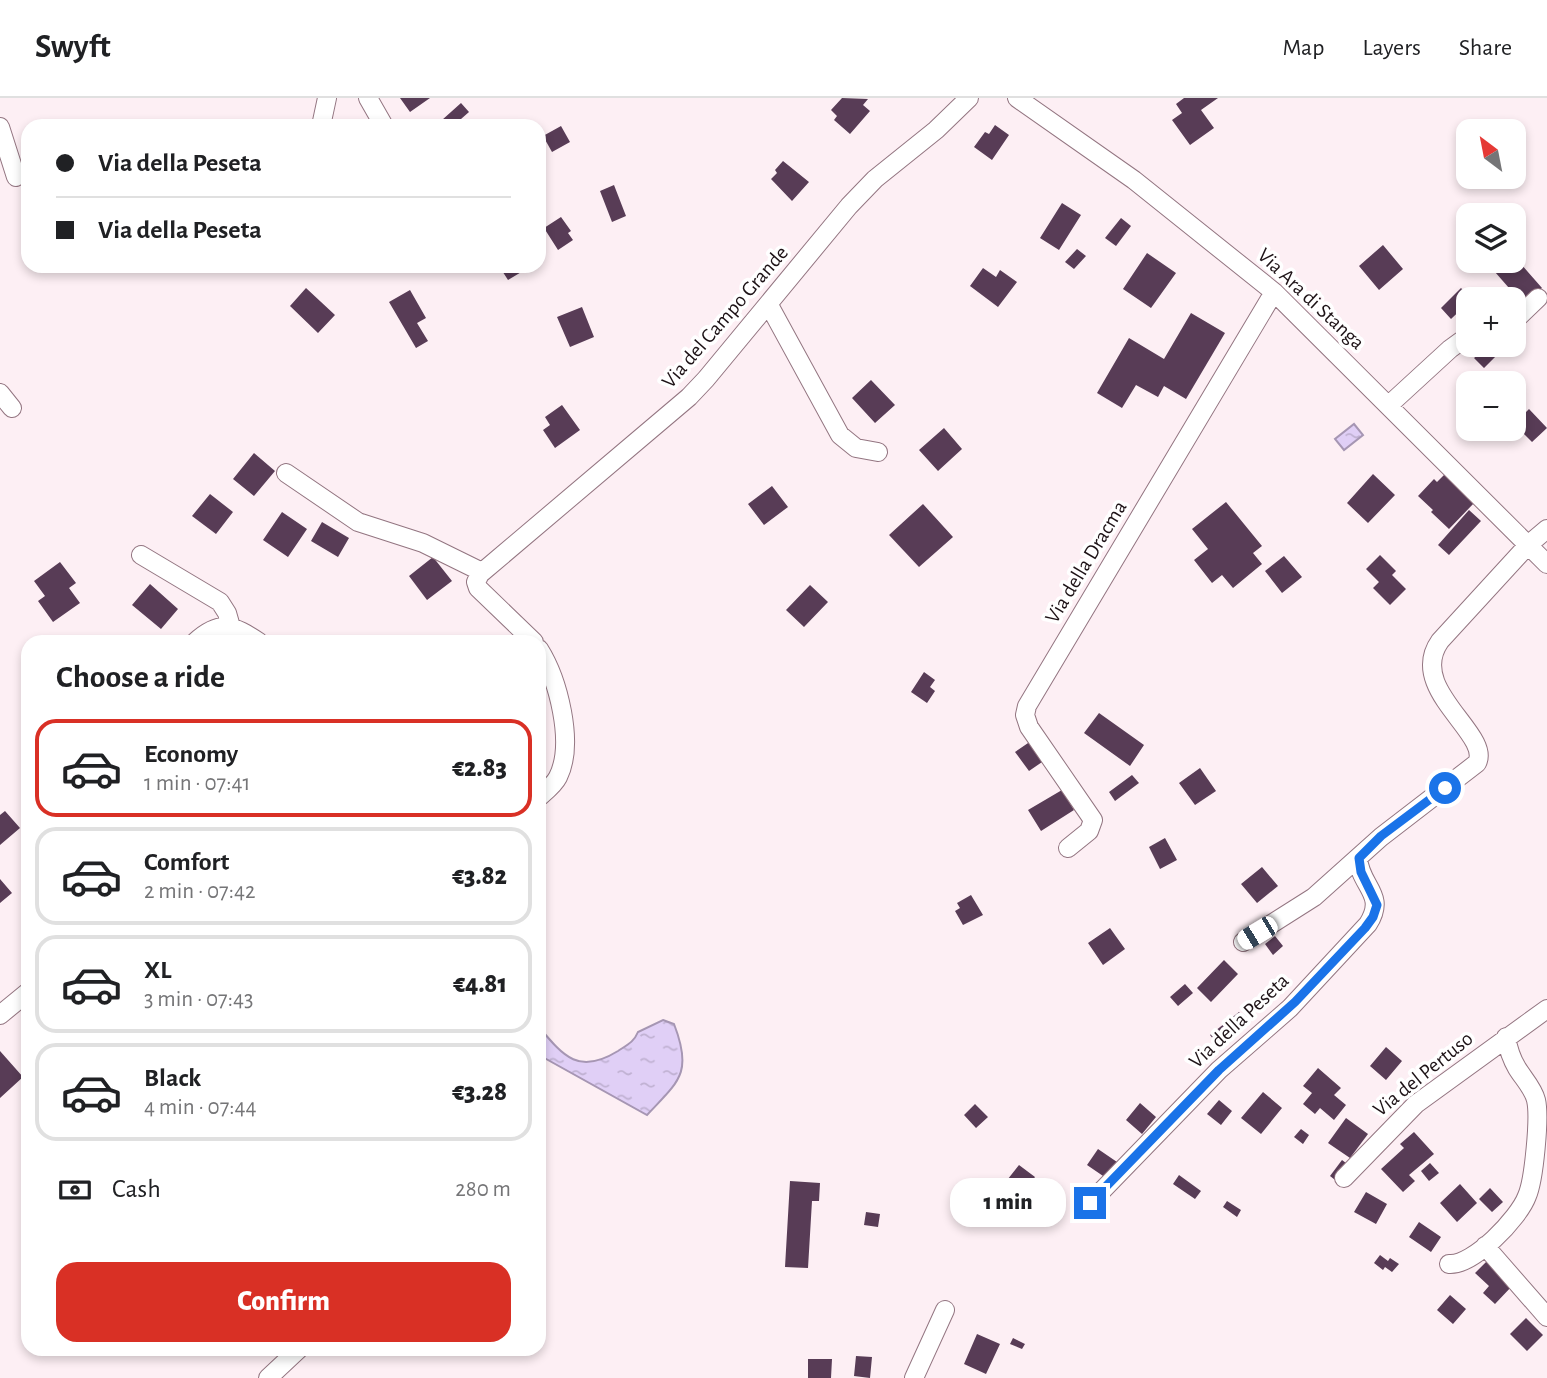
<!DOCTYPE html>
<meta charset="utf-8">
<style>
:root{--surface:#fff;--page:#f2f2f2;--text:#202124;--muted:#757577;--line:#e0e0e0;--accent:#d93025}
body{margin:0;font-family:"Alegreya Sans",sans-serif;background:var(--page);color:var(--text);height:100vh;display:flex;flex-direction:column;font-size:26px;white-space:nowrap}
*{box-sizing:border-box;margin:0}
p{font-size:23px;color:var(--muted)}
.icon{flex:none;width:38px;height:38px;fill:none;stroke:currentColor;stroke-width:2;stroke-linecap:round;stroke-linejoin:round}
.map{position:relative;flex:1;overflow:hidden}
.panel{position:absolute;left:21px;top:537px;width:525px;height:721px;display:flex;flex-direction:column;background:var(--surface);border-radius:21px;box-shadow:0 4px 10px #0003}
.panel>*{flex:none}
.hud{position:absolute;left:21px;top:21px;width:525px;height:154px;border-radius:21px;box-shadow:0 4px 10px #0003;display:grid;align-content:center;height:154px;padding:0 35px;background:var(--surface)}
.needle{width:46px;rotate:328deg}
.controls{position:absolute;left:1456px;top:21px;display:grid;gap:14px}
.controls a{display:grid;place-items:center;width:70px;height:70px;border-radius:14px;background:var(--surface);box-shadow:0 4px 10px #0003;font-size:35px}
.end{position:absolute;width:32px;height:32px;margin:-16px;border:9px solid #1a73e8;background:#fff;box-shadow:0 0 0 4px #fff}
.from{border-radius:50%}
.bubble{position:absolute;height:49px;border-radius:21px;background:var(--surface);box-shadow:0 4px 10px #0003;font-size:23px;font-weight:800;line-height:49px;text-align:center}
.car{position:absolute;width:21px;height:42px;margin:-21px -10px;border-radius:9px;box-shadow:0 0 5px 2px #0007;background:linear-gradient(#fff 24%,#345 0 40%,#fff 0 76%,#345 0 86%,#fff 0)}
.hud b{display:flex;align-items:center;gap:24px;height:66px;font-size:26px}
.hud b+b{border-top:2px solid var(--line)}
.hud i{width:18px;height:18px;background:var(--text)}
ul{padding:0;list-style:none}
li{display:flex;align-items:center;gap:21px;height:98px;margin:0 14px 10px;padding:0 21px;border:4px solid var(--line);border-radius:21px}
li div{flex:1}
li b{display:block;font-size:26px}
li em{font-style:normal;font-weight:800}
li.current{border-color:var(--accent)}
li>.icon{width:63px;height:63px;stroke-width:1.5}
h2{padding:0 35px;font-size:32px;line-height:84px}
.pay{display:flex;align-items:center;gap:18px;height:77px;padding:0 35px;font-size:26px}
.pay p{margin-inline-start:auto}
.button{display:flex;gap:14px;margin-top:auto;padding:14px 35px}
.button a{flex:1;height:80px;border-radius:21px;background:var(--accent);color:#fff;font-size:28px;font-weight:800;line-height:80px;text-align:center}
header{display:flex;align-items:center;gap:42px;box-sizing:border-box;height:98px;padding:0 35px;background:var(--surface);border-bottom:2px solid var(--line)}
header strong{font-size:33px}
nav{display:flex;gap:38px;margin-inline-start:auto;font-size:24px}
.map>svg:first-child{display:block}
.water{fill:url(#water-ripples);stroke:#a696b3;stroke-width:2}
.building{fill:#583c56}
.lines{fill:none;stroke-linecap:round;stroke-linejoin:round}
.minor-casing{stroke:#937581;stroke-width:20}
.minor{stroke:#fff;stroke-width:18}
.route{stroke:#1a73e8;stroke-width:9}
.labels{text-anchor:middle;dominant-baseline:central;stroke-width:7;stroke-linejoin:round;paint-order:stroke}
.street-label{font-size:21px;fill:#1d1216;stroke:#fff}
</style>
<header>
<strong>Swyft</strong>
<nav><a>Map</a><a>Layers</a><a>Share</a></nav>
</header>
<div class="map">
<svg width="1547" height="1280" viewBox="0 0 1547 1280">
<defs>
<pattern id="water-ripples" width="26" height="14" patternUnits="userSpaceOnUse" patternTransform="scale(1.75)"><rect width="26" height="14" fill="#e0cff6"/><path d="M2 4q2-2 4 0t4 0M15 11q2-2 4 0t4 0" fill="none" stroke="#c0b1d2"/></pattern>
</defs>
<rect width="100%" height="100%" fill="#fdeff4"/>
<!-- water -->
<path class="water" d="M 1354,326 L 1363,337 L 1344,352 L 1335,341 Z
M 663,922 L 674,926 C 693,975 679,983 647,1017 L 539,957 L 539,929 C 564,959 579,977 618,953 C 627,947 634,944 638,934 Z"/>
<!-- building -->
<path class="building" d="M 400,0 L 430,0 L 410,14 Z
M 842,0 L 868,1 L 863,7 L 870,13 L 850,36 L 834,22 L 837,18 L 831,12 Z
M 1184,0 L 1218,0 L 1201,12 L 1214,30 L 1190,47 L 1172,22 L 1182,15 L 1176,6 Z
M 461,5 L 469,14 L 453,28 L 447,28 L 442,22 Z
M 995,27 L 1009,37 L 992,62 L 974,49 L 985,34 L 989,36 Z
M 561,28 L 570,44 L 552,54 L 543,38 Z
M 783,63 L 809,84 L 792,103 L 771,81 L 777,75 L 775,72 Z
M 614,87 L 626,118 L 612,124 L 600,93 Z
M 1062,105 L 1081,117 L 1059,152 L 1040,140 Z
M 561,119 L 571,133 L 568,135 L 573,142 L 558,152 L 544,130 Z
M 1121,120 L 1131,128 L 1116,148 L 1105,140 Z
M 1383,147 L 1403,171 L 1379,192 L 1359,168 Z
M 1077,151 L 1086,158 L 1074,171 L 1065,164 Z
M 1147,155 L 1176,175 L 1151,210 L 1123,191 Z
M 1514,158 L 1542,190 L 1523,206 L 1495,174 L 1508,163 L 1514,163 Z
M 499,168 L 520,168 L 523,173 L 508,182 Z
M 983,170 L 996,179 L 1000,172 L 1017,184 L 998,209 L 970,188 Z
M 306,190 L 335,217 L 318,235 L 290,208 Z
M 1461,190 L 1472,201 L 1468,201 L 1468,205 L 1451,221 L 1441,210 Z
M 410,192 L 426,220 L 417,225 L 428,243 L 416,250 L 389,204 Z
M 582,209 L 594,239 L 570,249 L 557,219 Z
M 1191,215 L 1225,235 L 1186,301 L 1164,288 L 1158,299 L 1136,287 L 1122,310 L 1097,295 L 1129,240 L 1164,261 Z
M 1489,247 L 1498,256 L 1484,270 L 1474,260 Z
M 871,282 L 895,307 L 875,325 L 852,300 Z
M 562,307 L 580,332 L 555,350 L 543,332 L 550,327 L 545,319 Z
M 1529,311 L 1547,330 L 1532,344 L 1517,329 L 1523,323 L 1520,320 Z
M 944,330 L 962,351 L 938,373 L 919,352 Z
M 254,355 L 275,373 L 254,398 L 233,381 Z
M 1373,376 L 1395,397 L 1368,425 L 1347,405 Z
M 1445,376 L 1475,404 L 1449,431 L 1431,414 L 1433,412 L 1418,398 L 1434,381 L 1437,384 Z
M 772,388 L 788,409 L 764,427 L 748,406 Z
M 210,396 L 233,414 L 216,436 L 192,418 Z
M 1226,404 L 1262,448 L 1253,455 L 1262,466 L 1233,490 L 1222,477 L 1212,485 L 1194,462 L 1208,451 L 1192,431 Z
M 923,406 L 953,439 L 919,469 L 889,437 Z
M 1469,412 L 1481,423 L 1449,457 L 1438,447 Z
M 282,414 L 307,431 L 288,459 L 263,442 Z
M 322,424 L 349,440 L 338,459 L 311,443 Z
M 1380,457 L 1396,473 L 1392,477 L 1406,491 L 1390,507 L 1373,490 L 1379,484 L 1366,471 Z
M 1284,458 L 1302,479 L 1282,495 L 1265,473 Z
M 433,459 L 452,483 L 427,502 L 409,478 Z
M 60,464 L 76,485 L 69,490 L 80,505 L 53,524 L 38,503 L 45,498 L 34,483 Z
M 150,486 L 178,511 L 161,531 L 132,507 Z
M 810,487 L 828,504 L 804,529 L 786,512 Z
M 924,574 L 935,582 L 930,589 L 935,593 L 927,605 L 911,594 Z
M 1099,615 L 1144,647 L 1130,668 L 1084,635 Z
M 1031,643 L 1045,662 L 1029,673 L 1015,654 Z
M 1200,670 L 1216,693 L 1195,707 L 1179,685 Z
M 1132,677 L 1139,685 L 1115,703 L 1109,694 Z
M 1062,692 L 1074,712 L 1041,733 L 1028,712 Z
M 5,713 L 20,730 L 0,747 L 0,717 Z
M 1165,740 L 1177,762 L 1160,771 L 1149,749 Z
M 1262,769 L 1278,788 L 1257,805 L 1241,786 Z
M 0,781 L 12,795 L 0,805 Z
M 971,797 L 983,817 L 963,827 L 955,813 L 960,810 L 957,805 Z
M 1110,830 L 1125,851 L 1103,867 L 1088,845 Z
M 1275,838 L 1283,848 L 1273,857 L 1265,846 Z
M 1224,862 L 1238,876 L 1211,904 L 1197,890 Z
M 1185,886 L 1193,895 L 1178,908 L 1170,899 Z
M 1239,914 L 1247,924 L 1218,947 L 1210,937 Z
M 1386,949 L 1402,963 L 1386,982 L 1370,968 Z
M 0,953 L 23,979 L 0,1000 Z
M 1318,970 L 1341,990 L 1334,997 L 1346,1007 L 1334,1022 L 1320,1010 L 1315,1016 L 1303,1006 L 1312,995 L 1303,988 Z
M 1263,994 L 1282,1010 L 1261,1036 L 1241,1020 Z
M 1219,1002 L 1232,1013 L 1221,1027 L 1207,1016 Z
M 1140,1005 L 1156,1019 L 1142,1036 L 1126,1022 Z
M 975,1006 L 988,1019 L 976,1030 L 964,1017 Z
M 1346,1020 L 1368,1036 L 1350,1060 L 1328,1045 Z
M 1301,1031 L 1309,1037 L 1303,1046 L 1294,1039 Z
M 1414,1034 L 1434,1056 L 1409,1077 L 1415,1083 L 1403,1094 L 1381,1071 L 1404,1050 L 1400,1046 Z
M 1098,1051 L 1117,1064 L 1106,1080 L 1087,1067 Z
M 1342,1062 L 1351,1069 L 1339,1085 L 1330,1078 Z
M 1430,1065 L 1439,1075 L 1429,1083 L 1421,1073 Z
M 1019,1067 L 1035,1079 L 1021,1099 L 1004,1086 Z
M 1179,1077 L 1201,1093 L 1195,1101 L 1173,1086 Z
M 790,1083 L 820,1085 L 819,1103 L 812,1103 L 808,1170 L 785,1169 Z
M 1460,1086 L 1477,1105 L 1457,1124 L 1440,1105 Z
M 1490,1090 L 1503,1104 L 1492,1114 L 1479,1101 Z
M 1366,1094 L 1387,1106 L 1376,1126 L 1354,1114 Z
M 1227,1103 L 1241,1112 L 1237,1119 L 1223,1109 Z
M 866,1114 L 880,1116 L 878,1129 L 864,1127 Z
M 1419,1124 L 1441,1139 L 1431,1154 L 1409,1139 Z
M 1380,1157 L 1388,1163 L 1390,1160 L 1399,1166 L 1392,1174 L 1385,1169 L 1383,1172 L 1374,1165 Z
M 1487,1163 L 1513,1187 L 1495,1206 L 1483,1195 L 1489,1188 L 1475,1175 Z
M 1450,1197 L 1466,1211 L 1453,1226 L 1437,1212 Z
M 1526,1220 L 1543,1237 L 1527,1253 L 1510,1236 Z
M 977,1236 L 1000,1246 L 986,1276 L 964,1266 Z
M 1013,1240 L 1025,1246 L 1022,1251 L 1010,1246 Z
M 856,1258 L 872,1259 L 870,1280 L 854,1278 Z
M 808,1261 L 832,1261 L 831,1280 L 808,1280 Z"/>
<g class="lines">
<defs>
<path id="minor" d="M 368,0 L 384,28
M 1017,0 L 1134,82 L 1274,194 L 1547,466
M 321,28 L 327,0
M 0,29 L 16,79
M 769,207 L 840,337 L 856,350 L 878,354
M 1514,223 L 1538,200
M 0,295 L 12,310
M 1389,307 L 1450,251 L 1461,243 L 1468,242
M 286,375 L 358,424 L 423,445 L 482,474
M 141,457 L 220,504 L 227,515 L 231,529
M 195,544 C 220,521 233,527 259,544
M 534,544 L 478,490 L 476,484 L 480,476 L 689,299 L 706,281 L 849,108 L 875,81 L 936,32 L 969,0
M 539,551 C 558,581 575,645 558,679 C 554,687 546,693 539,699
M 1068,750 L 1089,733 L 1093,722 L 1029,629 L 1025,617 L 1027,608 L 1274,194
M 1243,844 L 1314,799 L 1381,739 L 1477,665 C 1492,636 1406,591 1440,543 L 1528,447 L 1547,431
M 0,917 L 28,894
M 1344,1080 L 1416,1006 L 1547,911
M 1090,1105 L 1219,972 L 1290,910 L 1368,826 C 1387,796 1360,789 1358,760
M 1485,1148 L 1547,1219
M 1449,1166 C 1473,1168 1519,1120 1527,1098 C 1534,1082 1540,1019 1536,1002 C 1533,990 1523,980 1517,970 C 1511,960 1508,950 1506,939
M 268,1280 L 299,1251
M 914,1280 L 945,1212"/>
</defs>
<!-- minor casing -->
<use href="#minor" class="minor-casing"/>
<!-- minor -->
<use href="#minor" class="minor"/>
</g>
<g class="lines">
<!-- route -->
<path class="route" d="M 1090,1105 L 1219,972 L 1295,904 L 1365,830 L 1373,819 L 1377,807 L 1361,774 L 1359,760 L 1381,738 L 1445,690"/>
</g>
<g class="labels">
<!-- street labels -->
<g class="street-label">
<text transform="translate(1311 201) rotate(43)">Via Ara di Stanga</text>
<text transform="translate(725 219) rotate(-49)">Via del Campo Grande</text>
<text transform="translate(1086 464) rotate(-59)">Via della Dracma</text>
<text transform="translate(1239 923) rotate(-43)">Via della Peseta</text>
<text transform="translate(1423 976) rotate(-39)">Via del Pertuso</text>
</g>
</g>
</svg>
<div class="controls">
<a><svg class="needle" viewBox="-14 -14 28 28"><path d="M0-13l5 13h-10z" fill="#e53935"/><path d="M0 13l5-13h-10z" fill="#757577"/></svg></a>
<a><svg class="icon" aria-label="layers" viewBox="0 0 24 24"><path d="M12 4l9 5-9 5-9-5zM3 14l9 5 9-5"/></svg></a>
<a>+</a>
<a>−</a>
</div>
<i class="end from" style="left:1445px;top:690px"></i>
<i class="end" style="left:1090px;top:1105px"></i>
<div class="bubble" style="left:950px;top:1080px;width:116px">1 min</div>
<i class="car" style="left:1257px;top:835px;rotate:239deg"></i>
<div class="hud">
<b><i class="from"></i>Via della Peseta</b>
<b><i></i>Via della Peseta</b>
</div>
<section class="panel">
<h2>Choose a ride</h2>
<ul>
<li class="current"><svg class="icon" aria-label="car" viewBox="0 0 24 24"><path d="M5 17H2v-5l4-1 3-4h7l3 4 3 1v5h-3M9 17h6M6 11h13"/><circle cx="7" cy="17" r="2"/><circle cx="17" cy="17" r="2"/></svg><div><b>Economy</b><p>1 min · 07:41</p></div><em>€2.83</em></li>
<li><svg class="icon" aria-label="car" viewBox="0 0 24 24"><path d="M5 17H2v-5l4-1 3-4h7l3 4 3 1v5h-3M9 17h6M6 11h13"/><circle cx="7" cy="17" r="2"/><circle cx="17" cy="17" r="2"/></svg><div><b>Comfort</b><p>2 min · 07:42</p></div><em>€3.82</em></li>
<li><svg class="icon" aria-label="car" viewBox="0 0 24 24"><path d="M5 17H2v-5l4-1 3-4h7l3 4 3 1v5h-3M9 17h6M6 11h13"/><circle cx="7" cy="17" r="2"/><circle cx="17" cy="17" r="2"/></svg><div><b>XL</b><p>3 min · 07:43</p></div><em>€4.81</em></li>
<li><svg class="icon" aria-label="car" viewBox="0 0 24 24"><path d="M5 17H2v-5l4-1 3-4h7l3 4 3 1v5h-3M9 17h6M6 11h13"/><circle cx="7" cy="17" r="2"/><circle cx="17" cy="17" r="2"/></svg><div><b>Black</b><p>4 min · 07:44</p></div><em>€3.28</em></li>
</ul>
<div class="pay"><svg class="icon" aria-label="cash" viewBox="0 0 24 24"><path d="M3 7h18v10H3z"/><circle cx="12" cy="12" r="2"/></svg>Cash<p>280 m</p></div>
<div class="button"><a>Confirm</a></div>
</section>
</div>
